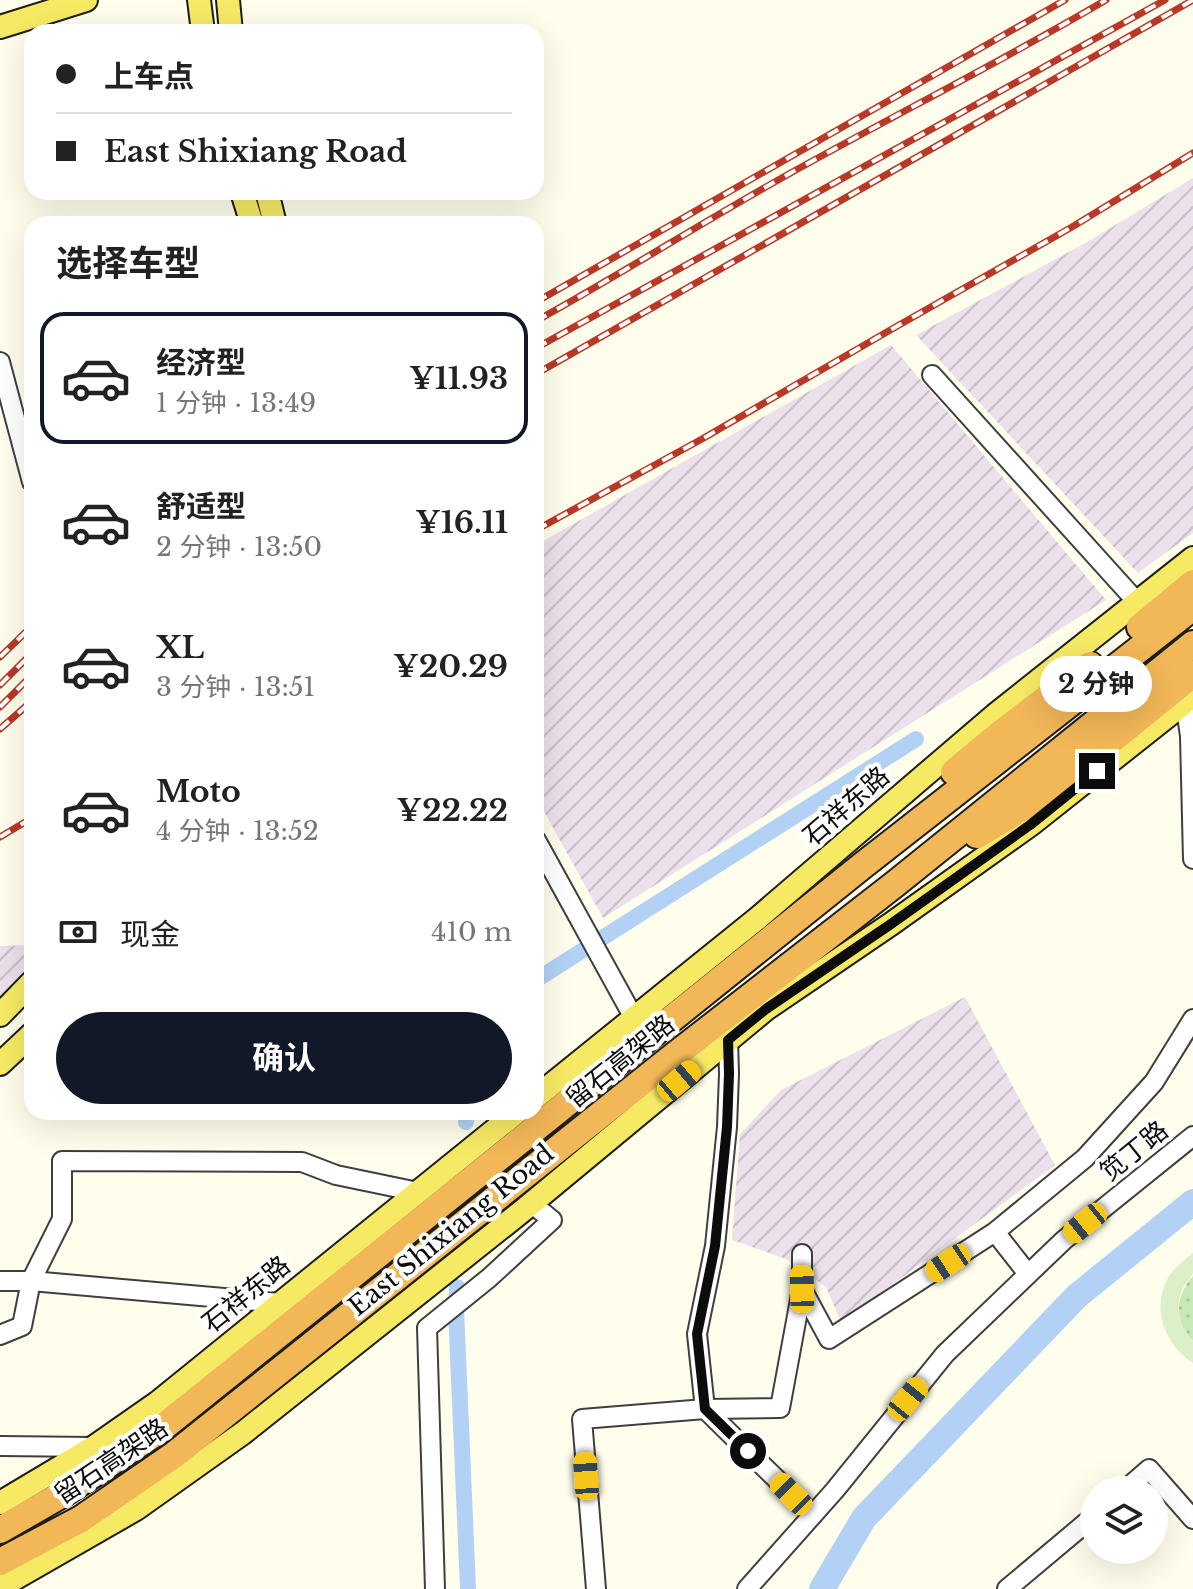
<!DOCTYPE html>
<html lang="zh">
<meta charset="utf-8">
<style>
:root{--surface:#fff;--page:#f2f2f2;--text:#222;--muted:#767676;--line:#e0e0e0;--accent:#111827}
body{margin:0;font-family:"Libre Baskerville","Noto Sans SC",serif;background:var(--page);color:var(--text);height:100vh;display:flex;flex-direction:column;font-size:30px;white-space:nowrap}
*{box-sizing:border-box;margin:0}
p{font-size:26px;color:var(--muted)}
.icon{flex:none;width:44px;height:44px;fill:none;stroke:currentColor;stroke-width:2;stroke-linecap:round;stroke-linejoin:round}
.map{position:relative;flex:1;overflow:hidden}
.details{position:absolute;left:24px;top:216px;width:520px;height:904px;display:flex;flex-direction:column;background:var(--surface);border-radius:24px;box-shadow:0 8px 32px #0002}
.details>*{flex:none}
.guide{position:absolute;left:24px;top:24px;width:520px;height:176px;border-radius:24px;box-shadow:0 8px 32px #0002;display:grid;align-content:center;height:176px;padding:0 32px;background:var(--surface)}
.controls{position:absolute;left:1080px;top:1476px;display:grid;gap:16px}
.controls a{display:grid;place-items:center;width:88px;height:88px;border-radius:50%;background:var(--surface);box-shadow:0 8px 32px #0002;font-size:40px}
.end{position:absolute;width:36px;height:36px;margin:-18px;border:10px solid #0c0c0c;background:#fff;box-shadow:0 0 0 4px #fff}
.from{border-radius:50%}
.bubble{position:absolute;height:56px;border-radius:28px;background:var(--surface);box-shadow:0 8px 32px #0002;font-size:26px;font-weight:700;line-height:56px;text-align:center}
.car{position:absolute;width:24px;height:48px;margin:-24px -12px;border-radius:10px;box-shadow:0 0 6px 2px #0007;background:linear-gradient(#f5c518 24%,#345 0 40%,#f5c518 0 76%,#345 0 86%,#f5c518 0)}
.guide b{display:flex;align-items:center;gap:28px;height:76px;font-size:30px}
.guide b+b{border-top:2px solid var(--line)}
.guide i{width:20px;height:20px;background:var(--text)}
ul{padding:0;list-style:none}
li{display:flex;align-items:center;gap:24px;height:132px;margin:0 16px 12px;padding:0 16px;border:4px solid transparent;border-radius:24px}
li div{flex:1}
li b{display:block;font-size:30px}
li em{font-style:normal;font-weight:700}
li.active{border-color:var(--accent)}
li>.icon{width:72px;height:72px;stroke-width:1.5}
h2{padding:0 32px;font-size:36px;line-height:96px}
.pay{display:flex;align-items:center;gap:20px;height:88px;padding:0 32px;font-size:30px}
.pay p{margin-inline-start:auto}
.primary-button{display:flex;gap:16px;margin-top:auto;padding:16px 32px}
.primary-button a{flex:1;height:92px;border-radius:48px;background:var(--accent);color:#fff;font-size:32px;font-weight:700;line-height:92px;text-align:center}
.map>svg:first-child{display:block}
.industrial{fill:url(#industrial-furrows)}
.green{fill:url(#green-dots)}
.pitch{fill:#dbefc8}
.lines{fill:none;stroke-linecap:round;stroke-linejoin:round}
.canal{stroke:#b2d1f5;stroke-width:16}
.river{stroke:#b2d1f5;stroke-width:26}
.minor-casing{stroke:#3f3f3f;stroke-width:22}
.major-casing{stroke:#1d1d1d;stroke-width:26}
.highway-casing{stroke:#1d1d1d;stroke-width:30}
.minor{stroke:#fff;stroke-width:18}
.major{stroke:#f6ea65;stroke-width:22}
.highway{stroke:#f2b757;stroke-width:26}
.rail-casing{stroke:#b93827;stroke-width:7}
.rail{stroke:#fff;stroke-width:4;stroke-dasharray:12;stroke-linecap:butt}
.route{stroke:#0c0c0c;stroke-width:10}
.labels{text-anchor:middle;dominant-baseline:central;stroke-width:8;stroke-linejoin:round;paint-order:stroke}
.street-label{font-size:26px;fill:#0c0c0c;stroke:#fff}
</style>
<div class="map">
<svg width="1193" height="1589" viewBox="0 0 1193 1589">
<defs>
<pattern id="industrial-furrows" width="10" height="10" patternUnits="userSpaceOnUse" patternTransform="scale(2)"><rect width="10" height="10" fill="#ebe0eb"/><path d="M-1 1l2-2M0 10L10 0M9 11l2-2" fill="none" stroke="#c8bfc8"/></pattern>
<pattern id="green-dots" width="8" height="8" patternUnits="userSpaceOnUse" patternTransform="scale(2)"><rect width="8" height="8" fill="#c8e8b7"/><path d="M2 2h.1M6 6h.1" fill="none" stroke="#abc69c" stroke-width="1.8" stroke-linecap="round"/></pattern>
</defs>
<rect width="100%" height="100%" fill="#fffeec"/>
<!-- industrial -->
<path class="industrial" d="M 1193,178 L 1193,533 L 1138,573 L 916,335 L 1089,241 Z
M 891,345 L 1106,600 L 603,918 L 536,797 L 536,545 Z
M 32,945 L 32,965 L 0,999 L 0,946 Z
M 965,997 L 1055,1165 L 841,1322 L 826,1287 L 786,1259 L 732,1240 L 740,1134 L 781,1090 Z"/>
<!-- green -->
<path class="green" d="M 1193,1276 L 1193,1341 C 1173,1321 1175,1296 1193,1276 Z"/>
<!-- pitch -->
<path class="pitch" d="M 1193,1253 C 1193,1259 1193,1266 1193,1272 C 1192,1278 1187,1282 1183,1288 C 1174,1305 1180,1328 1193,1341 L 1193,1363 C 1166,1346 1151,1310 1167,1280 C 1173,1268 1183,1261 1193,1253 Z"/>
<g class="lines">
<!-- canal -->
<path class="canal" d="M 536,980 L 916,739
M 466,1122 L 468,1112
M 457,1287 L 456,1309 L 468,1589"/>
<!-- river -->
<path class="river" d="M 822,1589 L 864,1518 L 1077,1296 L 1193,1202"/>
<defs>
<path id="minor" d="M 0,362 L 32,482
M 932,375 L 1137,602
M 1185,702 L 1190,736 L 1193,859
M 536,840 L 634,1018
M 728,1040 L 729,1074 L 727,1127 L 715,1246 L 697,1334 L 705,1409 L 813,1515
M 995,1232 L 1085,1158 L 1154,1082 L 1193,1019
M 0,1281 L 31,1281 L 280,1303
M 802,1289 L 829,1339 L 995,1232 L 1028,1274
M 0,1335 L 22,1326 L 31,1281 L 62,1219 L 62,1161 L 302,1162 L 336,1175 L 418,1192
M 0,1446 L 94,1447
M 1125,1490 L 1149,1469 L 1193,1519
M 435,1589 L 427,1328 L 489,1278 L 552,1220 L 531,1203
M 596,1589 L 582,1419 L 705,1409 L 780,1408 L 802,1289 L 802,1254
M 747,1589 L 835,1490 L 945,1354 L 1064,1240 L 1193,1136
M 1007,1589 L 1094,1516"/>
<path id="major" d="M 199,0 L 203,32
M 228,0 L 231,32
M 0,27 L 86,0
M 242,192 L 252,224
M 267,192 L 275,224
M 0,1015 L 32,982
M 0,1064 L 32,1034
M 536,1097 L 758,918 L 995,715 L 1193,558
M 0,1503 L 94,1447 L 157,1403 L 517,1112
M 0,1587 L 136,1509 L 243,1433 L 521,1212 L 766,1009 L 891,924 L 1030,825 L 1193,696"/>
<path id="highway" d="M 1140,627 L 1193,583
M 954,772 L 1001,733 L 1090,665
M 977,835 L 1044,795 L 1193,674
M 0,1530 L 66,1492 L 157,1432 L 862,866 L 1193,607
M 0,1562 L 81,1519 L 174,1455 L 674,1056 L 895,884 L 1193,644"/>
</defs>
<!-- minor casing -->
<use href="#minor" class="minor-casing"/>
<!-- major casing -->
<use href="#major" class="major-casing"/>
<!-- highway casing -->
<use href="#highway" class="highway-casing"/>
<!-- minor -->
<use href="#minor" class="minor"/>
<!-- major -->
<use href="#major" class="major"/>
<!-- highway -->
<use href="#highway" class="highway"/>
<defs>
<path id="rail" d="M 536,302 L 1065,0
M 536,321 C 621,274 703,222 787,175 C 893,116 1002,61 1106,0
M 536,348 L 1165,0
M 536,374 L 1193,0
M 536,530 L 702,439 L 892,329 L 1072,227 L 1193,153
M 0,657 L 32,626
M 0,685 L 32,653
M 0,707 L 32,675
M 0,729 L 32,701
M 0,837 L 32,818"/>
</defs>
<!-- rail casing -->
<use href="#rail" class="rail-casing"/>
<!-- rail -->
<use href="#rail" class="rail"/>
</g>
<g class="lines">
<!-- route -->
<path class="route" d="M 748,1451 L 705,1409 L 697,1334 L 715,1246 L 727,1127 L 729,1074 L 728,1040 L 766,1009 L 891,924 L 1030,825 L 1097,771"/>
</g>
<g class="labels">
<!-- street labels -->
<g class="street-label">
<text transform="translate(846 806) rotate(-41)">石祥东路</text>
<text transform="translate(620 1061) rotate(-39)">留石高架路</text>
<text transform="translate(1134 1151) rotate(-39)">笕丁路</text>
<text transform="translate(451 1230) rotate(-39)">East Shixiang Road</text>
<text transform="translate(246 1294) rotate(-39)">石祥东路</text>
<text transform="translate(111 1461) rotate(-34)">留石高架路</text>
</g>
</g>
</svg>
<div class="controls">
<a><svg class="icon" aria-label="layers" viewBox="0 0 24 24"><path d="M12 4l9 5-9 5-9-5zM3 14l9 5 9-5"/></svg></a>
</div>
<i class="end from" style="left:748px;top:1451px"></i>
<i class="end" style="left:1097px;top:771px"></i>
<div class="bubble" style="left:1040px;top:656px;width:112px">2 分钟</div>
<i class="car" style="left:679px;top:1081px;rotate:50deg"></i>
<i class="car" style="left:1085px;top:1223px;rotate:231deg"></i>
<i class="car" style="left:948px;top:1263px;rotate:237deg"></i>
<i class="car" style="left:802px;top:1289px;rotate:359deg"></i>
<i class="car" style="left:908px;top:1399px;rotate:39deg"></i>
<i class="car" style="left:586px;top:1476px;rotate:356deg"></i>
<i class="car" style="left:791px;top:1494px;rotate:315deg"></i>
<div class="guide">
<b><i class="from"></i>上车点</b>
<b><i></i>East Shixiang Road</b>
</div>
<section class="details">
<h2>选择车型</h2>
<ul>
<li class="active"><svg class="icon" aria-label="car" viewBox="0 0 24 24"><path d="M5 17H2v-5l4-1 3-4h7l3 4 3 1v5h-3M9 17h6M6 11h13"/><circle cx="7" cy="17" r="2"/><circle cx="17" cy="17" r="2"/></svg><div><b>经济型</b><p>1 分钟 · 13:49</p></div><em>¥11.93</em></li>
<li><svg class="icon" aria-label="car" viewBox="0 0 24 24"><path d="M5 17H2v-5l4-1 3-4h7l3 4 3 1v5h-3M9 17h6M6 11h13"/><circle cx="7" cy="17" r="2"/><circle cx="17" cy="17" r="2"/></svg><div><b>舒适型</b><p>2 分钟 · 13:50</p></div><em>¥16.11</em></li>
<li><svg class="icon" aria-label="car" viewBox="0 0 24 24"><path d="M5 17H2v-5l4-1 3-4h7l3 4 3 1v5h-3M9 17h6M6 11h13"/><circle cx="7" cy="17" r="2"/><circle cx="17" cy="17" r="2"/></svg><div><b>XL</b><p>3 分钟 · 13:51</p></div><em>¥20.29</em></li>
<li><svg class="icon" aria-label="car" viewBox="0 0 24 24"><path d="M5 17H2v-5l4-1 3-4h7l3 4 3 1v5h-3M9 17h6M6 11h13"/><circle cx="7" cy="17" r="2"/><circle cx="17" cy="17" r="2"/></svg><div><b>Moto</b><p>4 分钟 · 13:52</p></div><em>¥22.22</em></li>
</ul>
<div class="pay"><svg class="icon" aria-label="cash" viewBox="0 0 24 24"><path d="M3 7h18v10H3z"/><circle cx="12" cy="12" r="2"/></svg>现金<p>410 m</p></div>
<div class="primary-button"><a>确认</a></div>
</section>
</div>
